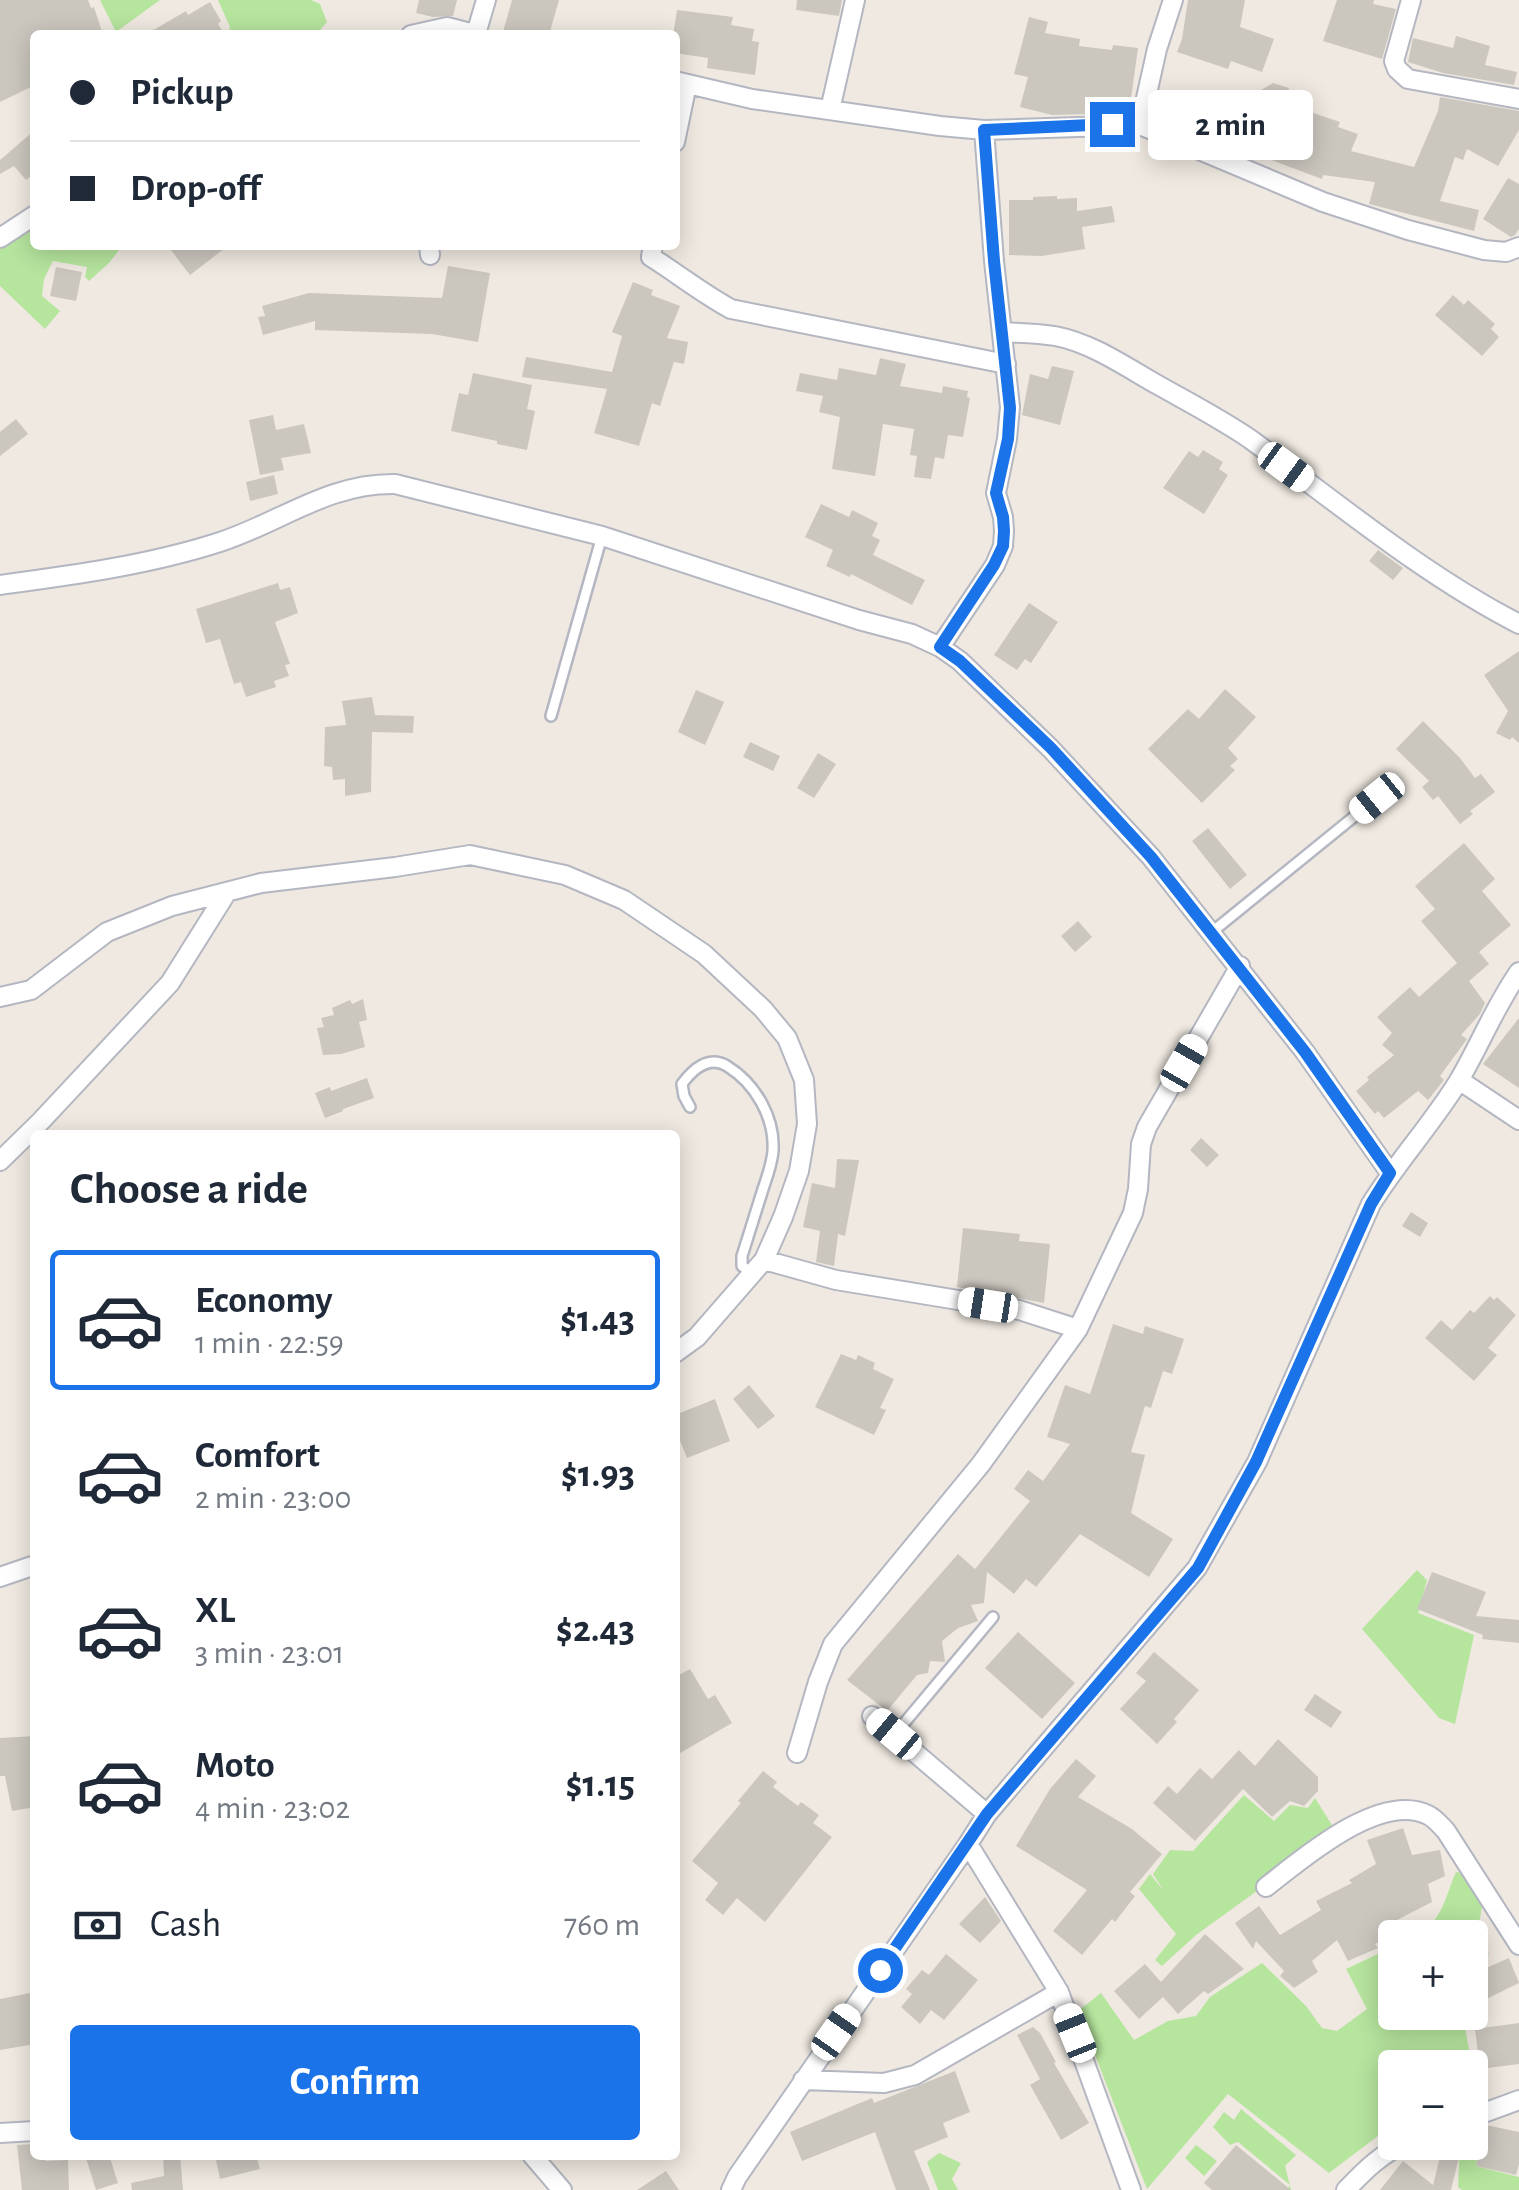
<!DOCTYPE html>
<meta charset="utf-8">
<style>
:root{--surface:#fff;--page:#f2f2f3;--text:#1f2937;--muted:#747a83;--line:#e0e1e3;--accent:#1a73e8}
body{margin:0;font-family:"Alegreya Sans",sans-serif;background:var(--page);color:var(--text);height:100vh;display:flex;flex-direction:column;font-size:38px;white-space:nowrap}
*{box-sizing:border-box;margin:0}
p{font-size:32px;color:var(--muted)}
.icon{flex:none;width:55px;height:55px;fill:none;stroke:currentColor;stroke-width:2;stroke-linecap:round;stroke-linejoin:round}
.map{position:relative;flex:1;overflow:hidden}
.details{position:absolute;left:30px;top:1130px;width:650px;height:1030px;display:flex;flex-direction:column;background:var(--surface);border-radius:10px;box-shadow:0 5px 25px #0003}
.details>*{flex:none}
.hud{position:absolute;left:30px;top:30px;width:650px;height:220px;border-radius:10px;box-shadow:0 5px 25px #0003;display:grid;align-content:center;height:220px;padding:0 40px;background:var(--surface)}
.tools{position:absolute;left:1378px;top:1920px;display:grid;gap:20px}
.tools a{display:grid;place-items:center;width:110px;height:110px;border-radius:10px;background:var(--surface);box-shadow:0 5px 25px #0003;font-size:50px}
.end{position:absolute;width:45px;height:45px;margin:-22px;border:12px solid #1a73e8;background:#fff;box-shadow:0 0 0 5px #fff}
.from{border-radius:50%}
.bubble{position:absolute;height:70px;border-radius:10px;background:var(--surface);box-shadow:0 5px 25px #0003;font-size:32px;font-weight:700;line-height:70px;text-align:center}
.car{position:absolute;width:30px;height:60px;margin:-30px -15px;border-radius:12px;box-shadow:0 0 8px 2px #0007;background:linear-gradient(#fff 24%,#345 0 40%,#fff 0 76%,#345 0 86%,#fff 0)}
.hud b{display:flex;align-items:center;gap:35px;height:95px;font-size:38px}
.hud b+b{border-top:2px solid var(--line)}
.hud i{width:25px;height:25px;background:var(--text)}
ul{padding:0;list-style:none}
li{display:flex;align-items:center;gap:30px;height:140px;margin:0 20px 15px;padding:0 20px;border:5px solid transparent;border-radius:10px}
li div{flex:1}
li b{display:block;font-size:38px}
li em{font-style:normal;font-weight:700}
li.on{border-color:var(--accent)}
li>.icon{width:90px;height:90px;stroke-width:1.5}
h2{padding:0 40px;font-size:45px;line-height:120px}
.pay{display:flex;align-items:center;gap:25px;height:110px;padding:0 40px;font-size:38px}
.pay p{margin-inline-start:auto}
.action{display:flex;gap:20px;margin-top:auto;padding:20px 40px}
.action a{flex:1;height:115px;border-radius:10px;background:var(--accent);color:#fff;font-size:40px;font-weight:700;line-height:115px;text-align:center}
.map>svg:first-child{display:block}
.green{fill:#b6e59e}
.building{fill:#cbc7bf}
.lines{fill:none;stroke-linecap:round;stroke-linejoin:round}
.service-casing{stroke:#b4b7c1;stroke-width:14}
.minor-casing{stroke:#b4b7c1;stroke-width:22}
.service{stroke:#fff;stroke-width:9}
.minor{stroke:#fff;stroke-width:18}
.route{stroke:#1a73e8;stroke-width:12}
</style>
<div class="map">
<svg width="1519" height="2190" viewBox="0 0 1519 2190">
<rect width="100%" height="100%" fill="#efe9e1"/>
<!-- green -->
<path class="green" d="M 100,0 L 160,0 L 116,32 Z
M 218,0 L 311,0 L 320,4 L 327,22 L 316,35 L 227,35 L 230,27 Z
M 35,225 L 35,245 L 123,245 L 109,263 L 89,281 L 85,277 L 87,267 L 53,261 L 44,279 L 42,296 L 60,311 L 45,329 L 0,286 L 0,246 Z
M 1417,1570 L 1427,1580 L 1418,1613 L 1474,1635 L 1455,1724 L 1439,1718 L 1362,1629 Z
M 1244,1795 L 1274,1821 L 1290,1805 L 1308,1808 L 1315,1798 L 1337,1833 L 1196,1935 L 1162,1966 L 1155,1960 L 1176,1934 L 1139,1889 L 1150,1874 L 1164,1891 L 1153,1874 L 1170,1850 L 1193,1851 Z
M 1456,1872 L 1470,1875 L 1482,1906 L 1478,1932 L 1489,1954 L 1470,1963 L 1470,1938 L 1412,1938 C 1442,1923 1444,1900 1456,1872 Z
M 1395,1946 L 1395,2012 L 1462,2013 L 1478,2095 L 1470,2096 L 1470,2068 L 1395,2068 L 1395,2123 L 1329,2173 L 1228,2094 L 1147,2189 L 1078,2011 L 1101,1993 L 1134,2040 L 1168,2021 L 1196,2016 L 1210,1997 L 1262,1963 L 1306,2006 L 1322,2028 L 1337,2031 L 1367,2009 L 1346,1969 Z
M 1241,2109 L 1296,2155 L 1285,2166 L 1291,2190 L 1287,2190 L 1290,2185 L 1238,2142 L 1230,2145 L 1213,2127 L 1224,2112 L 1234,2120 Z
M 1484,2126 L 1476,2166 L 1519,2177 L 1519,2190 L 1462,2190 L 1458,2187 L 1460,2143 L 1470,2142 L 1470,2132 Z
M 1196,2145 L 1217,2161 L 1204,2176 L 1185,2158 Z
M 939,2153 L 961,2163 L 952,2179 L 958,2190 L 938,2190 L 927,2162 Z"/>
<!-- building -->
<path class="building" d="M 0,0 L 88,0 L 91,8 L 94,7 L 103,35 L 35,35 L 35,85 L 0,102 Z
M 419,0 L 457,0 L 453,16 L 433,17 L 416,13 Z
M 512,0 L 559,0 L 549,35 L 515,35 L 503,32 Z
M 797,0 L 842,0 L 839,16 L 796,10 Z
M 1188,0 L 1245,0 L 1240,27 L 1274,39 L 1262,72 L 1231,61 L 1228,69 L 1177,52 L 1182,39 Z
M 1337,0 L 1374,0 L 1373,4 L 1396,9 L 1382,59 L 1323,41 Z
M 210,2 L 221,21 L 218,24 L 225,35 L 145,35 L 186,11 L 188,15 Z
M 677,10 L 733,17 L 731,25 L 754,29 L 752,41 L 759,42 L 755,75 L 707,68 L 708,58 L 675,53 L 675,35 L 673,35 Z
M 1029,17 L 1048,22 L 1045,33 L 1080,39 L 1079,46 L 1112,50 L 1113,45 L 1138,48 L 1129,113 L 1052,115 L 1020,107 L 1028,77 L 1014,74 Z
M 1456,36 L 1490,46 L 1485,65 L 1517,72 L 1514,85 L 1443,73 L 1408,62 L 1413,38 L 1453,48 Z
M 1273,83 L 1289,88 L 1285,102 L 1292,106 L 1340,122 L 1338,127 L 1358,134 L 1351,151 L 1414,167 L 1438,111 L 1440,97 L 1519,111 L 1519,130 L 1498,166 L 1467,149 L 1463,160 L 1455,157 L 1440,201 L 1479,210 L 1474,231 L 1369,204 L 1375,182 L 1323,175 L 1322,179 L 1242,149 L 1243,143 L 1218,139 L 1222,113 Z
M 35,130 L 35,173 L 26,180 L 14,166 L 0,174 L 0,160 Z
M 1508,178 L 1519,184 L 1519,229 L 1515,235 L 1511,237 L 1483,219 Z
M 1057,196 L 1057,199 L 1077,198 L 1077,211 L 1112,206 L 1115,222 L 1082,227 L 1085,249 L 1042,256 L 1009,255 L 1009,200 L 1033,200 L 1033,197 Z
M 167,245 L 229,245 L 190,275 Z
M 448,266 L 490,273 L 478,342 L 432,334 L 315,330 L 315,321 L 263,335 L 258,317 L 265,316 L 262,306 L 309,293 L 442,298 Z
M 56,267 L 82,272 L 76,301 L 50,296 Z
M 633,282 L 653,290 L 651,295 L 680,306 L 667,338 L 688,342 L 684,364 L 674,362 L 660,406 L 652,403 L 639,446 L 594,433 L 607,389 L 522,377 L 526,357 L 612,372 L 622,336 L 612,332 Z
M 1453,295 L 1464,305 L 1468,300 L 1495,324 L 1491,329 L 1499,337 L 1482,356 L 1435,315 Z
M 880,358 L 906,364 L 900,386 L 942,393 L 943,386 L 968,391 L 967,397 L 970,398 L 963,437 L 948,435 L 944,459 L 935,457 L 931,479 L 914,477 L 917,456 L 910,455 L 914,429 L 883,424 L 875,476 L 832,469 L 840,417 L 819,412 L 823,396 L 796,391 L 800,373 L 837,380 L 839,368 L 876,375 Z
M 1052,366 L 1074,371 L 1060,425 L 1022,415 L 1030,374 L 1048,379 Z
M 473,373 L 532,385 L 527,409 L 535,411 L 527,450 L 497,444 L 497,441 L 451,431 L 459,393 L 468,395 Z
M 273,415 L 276,430 L 304,424 L 311,453 L 281,458 L 284,470 L 260,475 L 249,420 Z
M 16,419 L 28,434 L 0,456 L 0,432 Z
M 1203,450 L 1223,462 L 1219,469 L 1228,475 L 1204,514 L 1163,488 L 1189,451 L 1198,457 Z
M 274,475 L 278,494 L 250,501 L 246,482 Z
M 821,504 L 849,517 L 852,510 L 878,523 L 872,536 L 880,540 L 873,555 L 925,580 L 912,605 L 851,574 L 850,577 L 826,566 L 833,550 L 805,537 Z
M 1378,550 L 1403,568 L 1393,580 L 1369,561 Z
M 278,583 L 280,590 L 290,587 L 298,613 L 275,622 L 290,664 L 285,665 L 289,676 L 274,681 L 276,687 L 246,697 L 241,682 L 234,684 L 220,639 L 206,643 L 196,609 Z
M 1029,603 L 1058,622 L 1031,663 L 1025,659 L 1017,670 L 994,655 Z
M 1519,651 L 1519,743 L 1512,737 L 1510,740 L 1496,733 L 1508,711 L 1484,675 Z
M 1225,689 L 1256,717 L 1228,748 L 1238,759 L 1230,766 L 1235,770 L 1202,803 L 1148,749 L 1188,709 L 1199,719 Z
M 696,690 L 724,702 L 705,745 L 678,732 Z
M 372,697 L 375,715 L 414,716 L 413,733 L 372,732 L 371,792 L 345,796 L 345,779 L 333,780 L 332,767 L 324,766 L 325,727 L 346,725 L 342,701 Z
M 1423,721 L 1460,758 L 1475,778 L 1481,774 L 1495,792 L 1470,811 L 1473,814 L 1460,824 L 1438,796 L 1433,800 L 1422,787 L 1429,781 L 1396,749 Z
M 750,742 L 780,756 L 773,771 L 743,757 Z
M 818,753 L 836,764 L 814,798 L 797,788 Z
M 1208,828 L 1247,875 L 1230,889 L 1192,841 Z
M 1464,843 L 1495,879 L 1482,891 L 1511,925 L 1479,952 L 1489,964 L 1469,981 L 1485,1003 L 1480,1014 L 1461,1035 L 1467,1039 L 1440,1076 L 1444,1080 L 1428,1100 L 1418,1091 L 1384,1118 L 1378,1111 L 1375,1114 L 1356,1091 L 1369,1080 L 1367,1077 L 1394,1055 L 1382,1045 L 1392,1033 L 1377,1017 L 1410,987 L 1419,997 L 1457,963 L 1421,921 L 1435,909 L 1415,886 Z
M 1078,921 L 1092,937 L 1075,952 L 1061,936 Z
M 363,999 L 367,1020 L 359,1022 L 365,1047 L 341,1054 L 323,1055 L 317,1028 L 324,1027 L 321,1018 L 334,1015 L 332,1008 L 350,1000 L 352,1004 Z
M 1519,1018 L 1519,1088 L 1483,1064 Z
M 367,1078 L 374,1098 L 343,1109 L 343,1111 L 325,1118 L 315,1093 L 330,1087 L 331,1091 Z
M 1201,1138 L 1219,1155 L 1207,1167 L 1190,1150 Z
M 837,1159 L 859,1160 L 845,1236 L 838,1234 L 834,1266 L 816,1262 L 820,1231 L 803,1227 L 812,1183 L 835,1188 Z
M 1411,1212 L 1428,1223 L 1420,1237 L 1402,1226 Z
M 963,1228 L 1020,1234 L 1019,1241 L 1050,1244 L 1044,1303 L 957,1287 Z
M 1490,1296 L 1494,1300 L 1497,1297 L 1516,1315 L 1488,1348 L 1497,1355 L 1474,1381 L 1425,1338 L 1441,1320 L 1452,1330 L 1470,1310 L 1474,1313 Z
M 1113,1324 L 1143,1334 L 1145,1326 L 1184,1339 L 1172,1374 L 1163,1371 L 1151,1408 L 1145,1406 L 1131,1452 L 1145,1455 L 1131,1513 L 1173,1539 L 1149,1577 L 1080,1534 L 1036,1587 L 1026,1579 L 1014,1594 L 987,1572 L 984,1603 L 971,1605 L 978,1621 L 958,1628 L 942,1641 L 945,1662 L 930,1661 L 928,1673 L 917,1675 L 887,1711 L 847,1680 L 958,1554 L 975,1569 L 1030,1501 L 1014,1489 L 1028,1470 L 1043,1481 L 1070,1444 L 1047,1437 L 1065,1385 L 1090,1394 Z
M 841,1354 L 856,1360 L 858,1355 L 875,1363 L 873,1369 L 894,1379 L 880,1408 L 886,1410 L 874,1435 L 815,1407 Z
M 749,1385 L 775,1416 L 758,1429 L 733,1399 Z
M 715,1399 L 730,1441 L 687,1458 L 675,1428 L 675,1415 Z
M 1432,1572 L 1486,1592 L 1476,1616 L 1519,1620 L 1519,1643 L 1482,1639 L 1483,1635 L 1417,1609 Z
M 1018,1632 L 1075,1683 L 1042,1719 L 985,1668 Z
M 1154,1652 L 1199,1690 L 1174,1719 L 1177,1722 L 1157,1744 L 1120,1709 L 1146,1681 L 1136,1673 Z
M 690,1669 L 708,1699 L 715,1695 L 732,1723 L 675,1756 L 675,1677 Z
M 1315,1694 L 1342,1712 L 1331,1728 L 1304,1710 Z
M 35,1736 L 35,1807 L 12,1811 L 5,1776 L 0,1776 L 0,1738 Z
M 1278,1739 L 1318,1777 L 1318,1791 L 1304,1806 L 1290,1801 L 1272,1817 L 1243,1789 L 1195,1841 L 1153,1803 L 1168,1786 L 1177,1794 L 1200,1768 L 1212,1779 L 1239,1750 L 1255,1766 Z
M 1076,1759 L 1096,1776 L 1078,1797 L 1132,1829 L 1162,1854 L 1130,1892 L 1135,1896 L 1115,1922 L 1112,1919 L 1082,1955 L 1053,1931 L 1087,1890 L 1016,1846 L 1050,1789 Z
M 763,1771 L 777,1782 L 773,1787 L 798,1806 L 801,1802 L 819,1815 L 813,1823 L 832,1837 L 765,1922 L 737,1898 L 723,1915 L 705,1900 L 718,1883 L 692,1861 L 741,1803 L 738,1801 Z
M 1403,1828 L 1412,1855 L 1440,1850 L 1445,1876 L 1428,1884 L 1432,1902 L 1395,1921 L 1400,1932 L 1375,1944 L 1378,1948 L 1348,1961 L 1337,1940 L 1312,1961 L 1318,1972 L 1294,1988 L 1280,1976 L 1284,1971 L 1256,1941 L 1253,1949 L 1235,1923 L 1259,1906 L 1280,1935 L 1321,1910 L 1316,1901 L 1352,1883 L 1349,1880 L 1376,1864 L 1367,1840 Z
M 985,1897 L 1001,1921 L 980,1943 L 959,1924 Z
M 1205,1934 L 1244,1969 L 1208,1994 L 1204,1991 L 1178,2014 L 1163,1997 L 1139,2019 L 1114,1991 L 1145,1964 L 1161,1982 Z
M 946,1954 L 978,1980 L 944,2020 L 931,2010 L 920,2024 L 901,2007 L 912,1994 L 906,1989 L 922,1970 L 929,1975 Z
M 1509,1958 L 1519,1983 L 1480,2002 L 1470,1981 L 1470,1975 Z
M 35,1992 L 35,2044 L 0,2050 L 0,1999 Z
M 1519,2023 L 1519,2064 L 1480,2069 L 1475,2029 Z
M 1033,2027 L 1040,2033 L 1056,2062 L 1054,2063 L 1089,2123 L 1061,2140 L 1030,2085 L 1040,2079 L 1017,2035 Z
M 955,2071 L 970,2112 L 943,2123 L 948,2137 L 914,2151 L 930,2190 L 896,2190 L 875,2132 L 802,2161 L 790,2132 L 872,2098 L 874,2103 Z
M 1486,2125 L 1519,2132 L 1519,2164 L 1516,2175 L 1476,2166 Z
M 35,2144 L 35,2155 L 44,2155 L 45,2161 L 68,2160 L 69,2190 L 22,2190 L 17,2145 Z
M 1236,2145 L 1291,2190 L 1212,2190 L 1204,2183 Z
M 1442,2149 L 1460,2153 L 1451,2190 L 1380,2190 L 1403,2161 L 1433,2185 Z
M 85,2155 L 109,2155 L 118,2183 L 96,2190 Z
M 163,2155 L 180,2155 L 183,2190 L 132,2190 L 131,2183 L 164,2176 Z
M 215,2155 L 256,2155 L 260,2169 L 220,2179 Z
M 666,2171 L 679,2190 L 637,2190 Z"/>
<g class="lines">
<defs>
<path id="service" d="M 551,716 L 602,536
M 1212,932 L 1377,798
M 690,1107 L 684,1096 L 682,1084 C 693,1069 709,1055 727,1066 C 756,1084 775,1118 773,1151 C 772,1164 767,1177 763,1189 C 756,1211 749,1234 742,1256 L 742,1266 L 753,1274
M 895,1734 L 993,1617"/>
<path id="minor" d="M 1411,0 L 1394,61 L 1397,69 L 1408,79 L 1519,99
M 476,34 L 486,0
M 411,35 L 447,27 L 478,35
M 675,81 L 752,99 L 940,126 L 984,130 L 1140,125 L 1323,202 L 1408,230 L 1484,250 L 1506,252 L 1519,247
M 830,110 L 855,0
M 1140,125 L 1157,49 L 1173,0
M 675,142 L 687,84
M 0,238 L 35,215
M 429,245 L 430,255
M 653,245 L 651,257 C 678,274 703,294 731,309 L 1006,364
M 1002,332 C 1019,333 1038,333 1055,336 C 1092,343 1126,367 1158,385 C 1188,402 1221,419 1250,439 C 1338,503 1422,574 1519,624
M 0,585 C 74,575 149,565 220,542 C 281,522 328,483 395,484 L 602,536 L 859,620 L 912,634 L 940,647 L 960,661 L 1051,749 L 1151,857 L 1305,1052 L 1390,1173
M 940,647 L 995,565 L 1003,546 L 1004,531 L 1003,517 L 996,493 L 1007,439 L 1010,407 L 994,261 L 984,130
M 0,997 L 31,990 L 107,932 L 172,906 L 261,883 L 395,867 L 470,855 L 565,875 L 624,900 L 704,954 L 763,1009 L 787,1038 L 804,1080 L 807,1124 L 799,1171 L 783,1217 L 764,1260 L 697,1337 L 675,1353
M 1459,1080 L 1519,1120
M 0,1161 L 41,1121 L 170,983 L 227,892
M 764,1260 L 836,1280 L 1019,1310 L 1078,1329
M 0,1577 L 35,1565
M 872,1716 L 987,1814
M 797,1753 L 818,1682 L 833,1644 L 981,1464 L 1078,1329 L 1133,1213 L 1138,1189 L 1141,1144 L 1147,1127 L 1240,966
M 968,1844 L 1059,1992 L 1131,2190
M 1266,1887 C 1302,1859 1380,1791 1428,1815 C 1436,1819 1440,1825 1446,1831 L 1519,1945
M 803,2080 L 884,2083 L 915,2075 L 1059,1992
M 1470,2118 L 1519,2100
M 0,2133 L 35,2131
M 532,2155 L 562,2190
M 731,2190 L 737,2177 L 968,1844 L 987,1814 L 1197,1568 L 1257,1462 L 1371,1204 C 1398,1161 1431,1125 1458,1082 C 1479,1047 1495,1006 1519,972
M 1346,2190 C 1364,2171 1383,2152 1408,2142"/>
</defs>
<!-- service casing -->
<use href="#service" class="service-casing"/>
<!-- minor casing -->
<use href="#minor" class="minor-casing"/>
<!-- service -->
<use href="#service" class="service"/>
<!-- minor -->
<use href="#minor" class="minor"/>
</g>
<g class="lines">
<!-- route -->
<path class="route" d="M 880,1970 L 987,1814 L 1198,1568 L 1256,1462 L 1371,1204 L 1390,1173 L 1305,1052 L 1151,857 L 1051,748 L 960,661 L 940,647 L 994,565 L 1003,546 L 1004,531 L 1003,517 L 996,493 L 1008,439 L 1010,408 L 994,261 L 984,130 L 1112,124"/>
</g>
</svg>
<div class="tools">
<a>+</a>
<a>−</a>
</div>
<i class="end from" style="left:880px;top:1970px"></i>
<i class="end" style="left:1112px;top:124px"></i>
<div class="bubble" style="left:1148px;top:90px;width:165px">2 min</div>
<i class="car" style="left:1286px;top:467px;rotate:126deg"></i>
<i class="car" style="left:1377px;top:798px;rotate:231deg"></i>
<i class="car" style="left:1184px;top:1063px;rotate:30deg"></i>
<i class="car" style="left:988px;top:1305px;rotate:279deg"></i>
<i class="car" style="left:894px;top:1734px;rotate:310deg"></i>
<i class="car" style="left:836px;top:2032px;rotate:35deg"></i>
<i class="car" style="left:1075px;top:2033px;rotate:338deg"></i>
<div class="hud">
<b><i class="from"></i>Pickup</b>
<b><i></i>Drop-off</b>
</div>
<section class="details">
<h2>Choose a ride</h2>
<ul>
<li class="on"><svg class="icon" aria-label="car" viewBox="0 0 24 24"><path d="M5 17H2v-5l4-1 3-4h7l3 4 3 1v5h-3M9 17h6M6 11h13"/><circle cx="7" cy="17" r="2"/><circle cx="17" cy="17" r="2"/></svg><div><b>Economy</b><p>1 min · 22:59</p></div><em>$1.43</em></li>
<li><svg class="icon" aria-label="car" viewBox="0 0 24 24"><path d="M5 17H2v-5l4-1 3-4h7l3 4 3 1v5h-3M9 17h6M6 11h13"/><circle cx="7" cy="17" r="2"/><circle cx="17" cy="17" r="2"/></svg><div><b>Comfort</b><p>2 min · 23:00</p></div><em>$1.93</em></li>
<li><svg class="icon" aria-label="car" viewBox="0 0 24 24"><path d="M5 17H2v-5l4-1 3-4h7l3 4 3 1v5h-3M9 17h6M6 11h13"/><circle cx="7" cy="17" r="2"/><circle cx="17" cy="17" r="2"/></svg><div><b>XL</b><p>3 min · 23:01</p></div><em>$2.43</em></li>
<li><svg class="icon" aria-label="car" viewBox="0 0 24 24"><path d="M5 17H2v-5l4-1 3-4h7l3 4 3 1v5h-3M9 17h6M6 11h13"/><circle cx="7" cy="17" r="2"/><circle cx="17" cy="17" r="2"/></svg><div><b>Moto</b><p>4 min · 23:02</p></div><em>$1.15</em></li>
</ul>
<div class="pay"><svg class="icon" aria-label="cash" viewBox="0 0 24 24"><path d="M3 7h18v10H3z"/><circle cx="12" cy="12" r="2"/></svg>Cash<p>760 m</p></div>
<div class="action"><a>Confirm</a></div>
</section>
</div>
